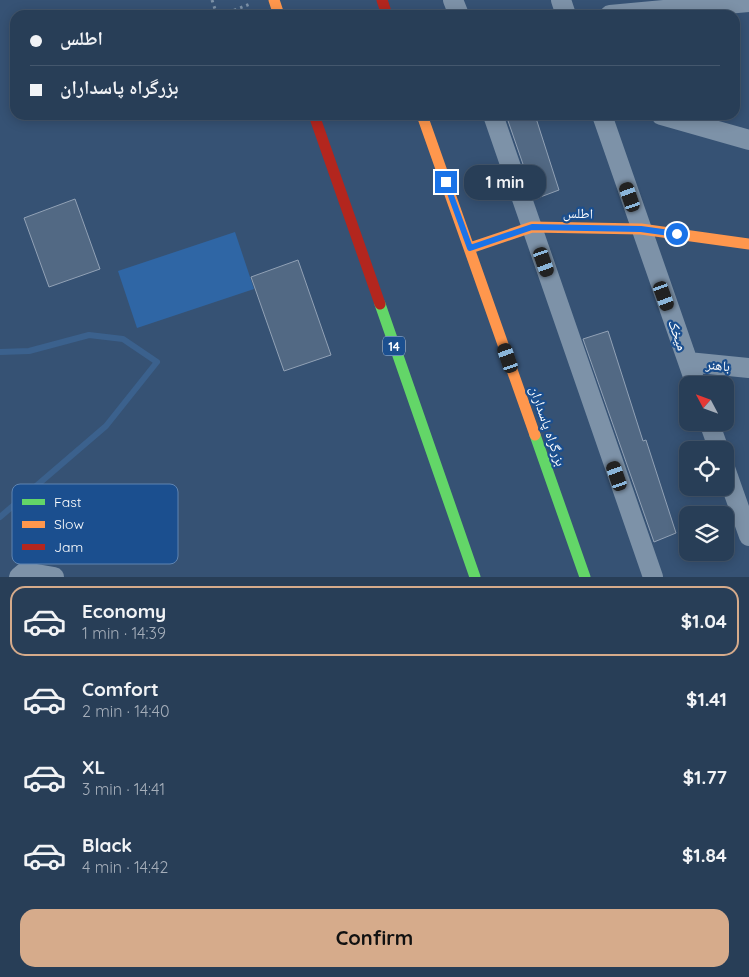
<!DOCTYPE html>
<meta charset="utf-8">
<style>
:root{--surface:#283e57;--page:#30455d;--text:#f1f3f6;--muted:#a5aeba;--line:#44576d;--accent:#d6ab8b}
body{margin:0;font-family:Quicksand,"Noto Naskh Arabic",sans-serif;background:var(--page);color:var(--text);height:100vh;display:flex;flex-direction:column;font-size:19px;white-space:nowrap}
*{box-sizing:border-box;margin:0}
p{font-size:16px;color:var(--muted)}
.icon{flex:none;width:28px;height:28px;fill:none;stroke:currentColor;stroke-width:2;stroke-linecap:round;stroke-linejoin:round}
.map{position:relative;height:577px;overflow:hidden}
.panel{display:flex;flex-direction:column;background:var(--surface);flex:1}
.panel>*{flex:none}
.top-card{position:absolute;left:10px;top:10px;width:730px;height:110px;border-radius:15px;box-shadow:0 2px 12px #0003,0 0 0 1px var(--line);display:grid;align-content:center;height:110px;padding:0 20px;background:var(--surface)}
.needle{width:32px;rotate:311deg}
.controls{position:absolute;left:679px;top:376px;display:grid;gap:10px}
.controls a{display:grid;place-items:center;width:55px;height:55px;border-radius:10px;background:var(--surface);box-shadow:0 2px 12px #0003,0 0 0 1px var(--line);font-size:25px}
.end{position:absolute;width:22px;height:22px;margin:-11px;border:6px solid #1a73e8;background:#fff;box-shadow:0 0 0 2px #fff}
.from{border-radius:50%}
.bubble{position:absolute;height:35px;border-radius:15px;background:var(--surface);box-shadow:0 2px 12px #0003,0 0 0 1px var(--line);font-size:16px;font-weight:700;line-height:35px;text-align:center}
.car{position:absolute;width:15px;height:30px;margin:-15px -8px;border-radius:6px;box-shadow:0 0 4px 1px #0007;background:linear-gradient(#222 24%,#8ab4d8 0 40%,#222 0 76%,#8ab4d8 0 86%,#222 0)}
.top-card b{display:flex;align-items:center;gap:18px;height:48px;font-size:19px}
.top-card b+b{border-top:1px solid var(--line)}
.top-card i{width:12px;height:12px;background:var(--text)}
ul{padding:9px 0 0;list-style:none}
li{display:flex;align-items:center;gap:15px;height:70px;margin:0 10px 8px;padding:0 10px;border:2px solid transparent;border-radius:15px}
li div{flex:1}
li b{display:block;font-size:19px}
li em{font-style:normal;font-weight:700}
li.selected{border-color:var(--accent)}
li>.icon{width:45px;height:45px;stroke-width:1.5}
.cta{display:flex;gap:10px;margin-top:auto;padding:10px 20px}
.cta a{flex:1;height:58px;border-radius:15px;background:var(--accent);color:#111;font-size:20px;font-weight:700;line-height:58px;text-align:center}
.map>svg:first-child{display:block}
.green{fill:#2f66a5}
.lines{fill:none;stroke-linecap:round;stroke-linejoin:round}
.stream{stroke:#3b618d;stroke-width:6}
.building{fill:#526984;stroke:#92a2b6}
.path{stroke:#7d92a8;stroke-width:3;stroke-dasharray:2.5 4;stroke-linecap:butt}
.street{stroke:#7d92a8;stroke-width:20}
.fast{stroke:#63d668;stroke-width:11}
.slow{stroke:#ff974d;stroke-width:11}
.jam{stroke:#b3261e;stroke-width:11}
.route{stroke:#1a73e8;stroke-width:6}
.labels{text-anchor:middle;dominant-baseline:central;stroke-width:4.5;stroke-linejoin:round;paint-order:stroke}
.shield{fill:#1b4f8f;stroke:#bbcadd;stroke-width:1}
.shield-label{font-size:12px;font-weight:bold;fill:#fff}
.street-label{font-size:14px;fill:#fff;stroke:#1b4f8f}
.key{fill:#1b4f8f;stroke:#5f84b1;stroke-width:1}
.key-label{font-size:14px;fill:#fff}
</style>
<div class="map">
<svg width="749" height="577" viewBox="0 0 749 577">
<rect width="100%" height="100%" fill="#365274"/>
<!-- green -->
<path class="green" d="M 235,232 L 254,289 L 137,328 L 118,271 Z"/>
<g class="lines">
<!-- stream -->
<path class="stream" d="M 0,352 L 29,351 L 89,335 L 123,339 L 157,362 L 106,426 L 0,517"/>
</g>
<!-- building -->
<path class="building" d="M 506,115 L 535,115 L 559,190 L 535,199 Z
M 75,199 L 100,269 L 49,287 L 24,218 Z
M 298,260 L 331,355 L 284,371 L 251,277 Z
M 608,331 L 643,441 L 646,440 L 676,533 L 654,542 L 583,339 Z"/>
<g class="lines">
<!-- path -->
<path class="path" d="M 212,0 L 217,15
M 222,15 L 250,4"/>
<!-- street -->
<path class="street" d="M 453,0 L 459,15
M 561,0 L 566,15
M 610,15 L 749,2
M 493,115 L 653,577
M 602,115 L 696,385
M 661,115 L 749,140
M 688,362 L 749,368
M 709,422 L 719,450
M 725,468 L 749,536
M 19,577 L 25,572 L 54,577"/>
<!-- fast -->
<path class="fast" d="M 380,304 L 475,577
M 535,435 L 585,577"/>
<!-- slow -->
<path class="slow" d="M 274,0 L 279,15
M 422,115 L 535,435
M 470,248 L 532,227 L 641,229 L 749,244"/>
<!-- jam -->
<path class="jam" d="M 382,0 L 387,15
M 314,115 L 380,304"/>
</g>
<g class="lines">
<!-- route -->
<path class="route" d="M 446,182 L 470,248 L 532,227 L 641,229 L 677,234"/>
</g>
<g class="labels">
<!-- shield labels -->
<rect class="shield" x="383" y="336.5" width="22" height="19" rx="4"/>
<g class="shield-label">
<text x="394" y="346">14</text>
</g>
<!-- street labels -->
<g class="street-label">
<text transform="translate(578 213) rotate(2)">اطلس</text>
<text transform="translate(678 335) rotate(71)">میخک</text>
<text transform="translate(718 365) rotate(6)">باهنر</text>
<text transform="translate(548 426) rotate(71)">بزرگراه پاسداران</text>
</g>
</g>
<!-- legend -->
<rect x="12" y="484" width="166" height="80" rx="8" class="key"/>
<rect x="22" y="499" width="23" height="6" fill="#63d668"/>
<rect x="22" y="521" width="23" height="7" fill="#ff974d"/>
<rect x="22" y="544" width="23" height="6" fill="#b3261e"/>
<g class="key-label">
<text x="54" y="507">Fast</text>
<text x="54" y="529">Slow</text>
<text x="54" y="552">Jam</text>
</g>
</svg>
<div class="controls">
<a><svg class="needle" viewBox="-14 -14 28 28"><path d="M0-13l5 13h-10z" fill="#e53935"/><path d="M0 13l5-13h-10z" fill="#a5aeba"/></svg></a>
<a><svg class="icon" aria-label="locate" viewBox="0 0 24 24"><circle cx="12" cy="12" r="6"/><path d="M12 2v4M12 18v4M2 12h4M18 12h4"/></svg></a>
<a><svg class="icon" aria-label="layers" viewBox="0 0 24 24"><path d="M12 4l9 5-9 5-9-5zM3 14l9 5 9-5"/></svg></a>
</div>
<i class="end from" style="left:677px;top:234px"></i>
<i class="end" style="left:446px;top:182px"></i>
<div class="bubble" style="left:464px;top:165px;width:82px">1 min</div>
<i class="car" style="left:630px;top:197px;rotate:341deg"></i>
<i class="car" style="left:544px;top:262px;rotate:161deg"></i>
<i class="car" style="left:664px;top:296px;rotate:160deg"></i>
<i class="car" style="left:508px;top:358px;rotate:341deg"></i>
<i class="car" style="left:617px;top:476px;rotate:341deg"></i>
<div class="top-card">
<b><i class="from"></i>اطلس</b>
<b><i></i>بزرگراه پاسداران</b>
</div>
</div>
<section class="panel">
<ul>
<li class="selected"><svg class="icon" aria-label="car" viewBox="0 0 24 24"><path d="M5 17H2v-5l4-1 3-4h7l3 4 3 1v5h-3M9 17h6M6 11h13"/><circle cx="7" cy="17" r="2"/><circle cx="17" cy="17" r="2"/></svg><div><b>Economy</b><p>1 min · 14:39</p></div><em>$1.04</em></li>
<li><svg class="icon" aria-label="car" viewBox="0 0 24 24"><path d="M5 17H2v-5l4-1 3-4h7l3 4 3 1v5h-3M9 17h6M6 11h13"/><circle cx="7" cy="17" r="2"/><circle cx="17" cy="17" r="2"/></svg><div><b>Comfort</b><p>2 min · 14:40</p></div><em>$1.41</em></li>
<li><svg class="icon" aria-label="car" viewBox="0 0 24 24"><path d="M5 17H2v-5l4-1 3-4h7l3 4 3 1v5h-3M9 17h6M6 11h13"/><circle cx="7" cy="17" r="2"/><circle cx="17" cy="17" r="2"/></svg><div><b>XL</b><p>3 min · 14:41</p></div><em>$1.77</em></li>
<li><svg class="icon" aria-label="car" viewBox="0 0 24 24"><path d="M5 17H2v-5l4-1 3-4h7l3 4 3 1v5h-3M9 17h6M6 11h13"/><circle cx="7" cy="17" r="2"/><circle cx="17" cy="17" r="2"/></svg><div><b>Black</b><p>4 min · 14:42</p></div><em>$1.84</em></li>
</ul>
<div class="cta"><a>Confirm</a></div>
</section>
